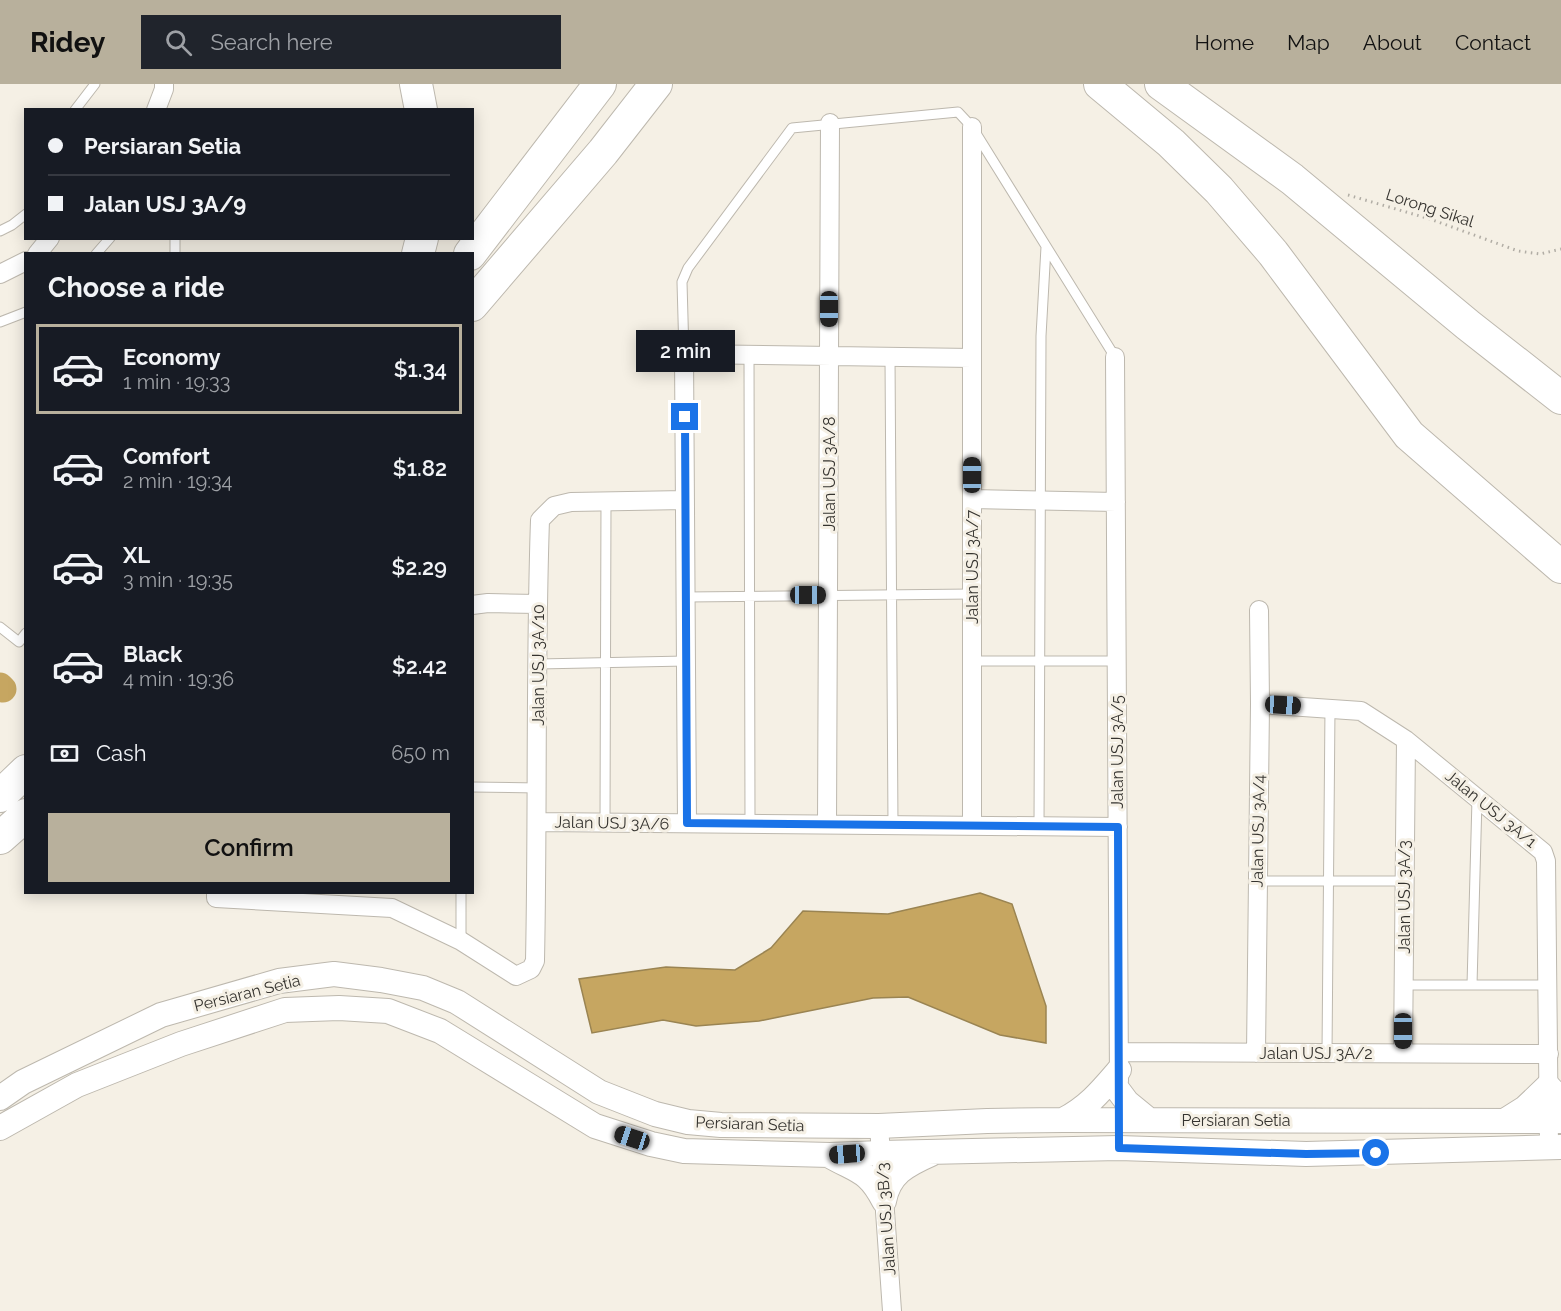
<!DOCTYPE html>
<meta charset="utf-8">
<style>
:root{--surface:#171b24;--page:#20242c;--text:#f1f3f6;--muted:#9ea1a6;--line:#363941;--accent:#b8b09c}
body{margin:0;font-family:Raleway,sans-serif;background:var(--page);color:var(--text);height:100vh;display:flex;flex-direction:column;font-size:22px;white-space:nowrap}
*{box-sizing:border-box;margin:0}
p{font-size:20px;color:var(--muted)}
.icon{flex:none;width:33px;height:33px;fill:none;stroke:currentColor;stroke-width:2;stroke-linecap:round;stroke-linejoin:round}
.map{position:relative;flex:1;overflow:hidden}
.drawer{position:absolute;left:24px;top:168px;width:450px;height:642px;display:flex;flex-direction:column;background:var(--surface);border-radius:0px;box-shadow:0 3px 15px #0003}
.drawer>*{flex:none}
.top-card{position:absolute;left:24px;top:24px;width:450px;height:132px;border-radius:0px;box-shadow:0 3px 15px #0003;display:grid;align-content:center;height:132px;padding:0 24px;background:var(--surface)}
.end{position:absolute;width:27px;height:27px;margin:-14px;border:8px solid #1a73e8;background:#fff;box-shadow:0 0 0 3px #fff}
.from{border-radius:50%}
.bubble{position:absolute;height:42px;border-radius:0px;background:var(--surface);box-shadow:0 3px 15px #0003;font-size:20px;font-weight:600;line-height:42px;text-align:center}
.car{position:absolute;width:18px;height:36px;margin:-18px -9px;border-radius:8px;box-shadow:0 0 4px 2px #0007;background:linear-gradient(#222 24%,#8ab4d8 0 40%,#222 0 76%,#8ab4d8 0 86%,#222 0)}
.top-card b{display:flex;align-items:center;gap:21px;height:57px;font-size:22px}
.top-card b+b{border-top:2px solid var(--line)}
.top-card i{width:15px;height:15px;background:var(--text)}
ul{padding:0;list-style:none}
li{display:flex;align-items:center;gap:18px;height:90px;margin:0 12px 9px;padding:0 12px;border:3px solid transparent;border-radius:0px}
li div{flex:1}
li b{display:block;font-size:22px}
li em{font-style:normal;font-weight:600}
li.current{border-color:var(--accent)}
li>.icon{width:54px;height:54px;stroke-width:1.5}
h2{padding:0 24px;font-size:27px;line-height:72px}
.pay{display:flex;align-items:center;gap:15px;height:66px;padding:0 24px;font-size:22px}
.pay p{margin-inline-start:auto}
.cta{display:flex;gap:12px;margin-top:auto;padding:12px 24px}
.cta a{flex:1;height:69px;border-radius:0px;background:var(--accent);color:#111;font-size:24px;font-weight:600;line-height:69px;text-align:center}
header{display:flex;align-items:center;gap:36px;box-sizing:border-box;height:84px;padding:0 30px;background:var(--accent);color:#111}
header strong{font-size:28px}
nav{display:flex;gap:33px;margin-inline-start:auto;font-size:21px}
.search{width:420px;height:54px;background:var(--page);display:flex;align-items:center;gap:15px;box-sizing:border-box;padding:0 21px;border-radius:0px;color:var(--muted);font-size:22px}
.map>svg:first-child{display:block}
.water{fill:#c6a661;stroke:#9a8452;stroke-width:1.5}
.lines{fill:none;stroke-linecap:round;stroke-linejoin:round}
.river{stroke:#c6a661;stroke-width:27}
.service-casing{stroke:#bdb8ae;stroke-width:11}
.minor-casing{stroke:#bdb8ae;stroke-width:20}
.secondary-casing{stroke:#bdb8ae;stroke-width:26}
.motorway-casing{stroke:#bdb8ae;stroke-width:34}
.path{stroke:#b1ada5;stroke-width:3;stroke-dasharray:1.5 4.5;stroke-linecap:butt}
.service{stroke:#fff;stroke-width:9}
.minor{stroke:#fff;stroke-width:18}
.secondary{stroke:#fff;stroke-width:24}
.motorway{stroke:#fff;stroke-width:32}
.route{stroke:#1a73e8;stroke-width:8}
.labels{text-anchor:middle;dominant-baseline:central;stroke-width:6;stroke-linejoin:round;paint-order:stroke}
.street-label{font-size:16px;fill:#35332f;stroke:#f5f0e5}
</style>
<header>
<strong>Ridey</strong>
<div class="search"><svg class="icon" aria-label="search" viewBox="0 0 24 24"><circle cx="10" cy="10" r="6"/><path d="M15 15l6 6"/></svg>Search here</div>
<nav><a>Home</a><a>Map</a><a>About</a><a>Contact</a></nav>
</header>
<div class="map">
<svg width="1561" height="1227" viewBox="0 0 1561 1227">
<rect width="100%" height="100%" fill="#f5f0e5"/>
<!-- water -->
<path class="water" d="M 980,809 L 1012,820 L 1046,922 L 1046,959 L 1000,951 L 908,913 L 873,914 L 759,937 L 696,942 L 663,936 L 592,949 L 579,895 L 666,883 L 735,886 L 771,864 L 803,827 L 888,830 Z"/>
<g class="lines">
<!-- river -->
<path class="river" d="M 0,602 L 3,605"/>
<defs>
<path id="service" d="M 75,26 L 95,0
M 0,147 L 12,141 L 26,130
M 175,154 L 175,170
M 96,170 L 110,154
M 0,238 L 26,228
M 684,270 L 682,198 L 688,184 L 792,44 L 958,28 L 972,43 L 1115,273
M 749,271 L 750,740
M 890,273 L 893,741
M 686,513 L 972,510
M 0,543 L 19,558 L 26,549
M 972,577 L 1117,577
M 538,580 L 686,577
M 472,703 L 538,704
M 605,739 L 606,417
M 1039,742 L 1041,252 L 1046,163
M 1257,797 L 1404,797
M 461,857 L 461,808
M 1404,901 L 1548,901
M 1472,901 L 1477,715
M 1327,969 L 1330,624"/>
<path id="minor" d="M 156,26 L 164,5 L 164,0
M 972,43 L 972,742
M 37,170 L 50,154
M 0,190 L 26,177
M 1115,273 L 1119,997
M 972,415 L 1116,418
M 472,521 L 488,519 L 538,520
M 1260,620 L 1361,627 L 1406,656 L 1543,768 L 1546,777 L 1549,1063
M 538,738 L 1118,743
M 687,739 L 684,270 L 972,274
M 827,740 L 830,39
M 216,808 L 216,814 L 392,824 L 461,857 L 516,892 L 531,885 L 535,877 C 538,730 535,583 540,436 L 554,422 L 571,418 L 685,416
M 1119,968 L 1549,970
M 1256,969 L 1260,620 L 1259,526
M 1403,969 L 1406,656
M 879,1042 L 892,1227"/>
<path id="secondary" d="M 1118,1006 L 1127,1018 L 1149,1036
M 0,1014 L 23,998 L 161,931 L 279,897 L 334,890 L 381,896 L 423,904 L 457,918 L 599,1008 L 655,1030 L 688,1038 L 721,1041 L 879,1042 L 987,1037 L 1063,1036 L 1561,1037
M 1063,1036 C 1088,1023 1101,1007 1119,986
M 1506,1036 L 1525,1024 L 1548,1002 L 1561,1016
M 0,1044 L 77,1001 L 181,960 L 285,926 L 339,924 L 388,927 L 440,947 L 595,1042 L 651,1060 L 684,1067 L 830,1071 L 881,1069 L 1119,1064 L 1306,1070 L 1561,1063
M 830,1072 C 858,1088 868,1086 884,1117
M 884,1117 C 889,1090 906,1081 931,1070"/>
<path id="motorway" d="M 416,0 L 421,26
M 1100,0 L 1171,59 L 1219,106 L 1273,169 L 1409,351 L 1561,483
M 1161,0 L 1292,95 L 1468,241 L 1561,314
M 418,170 L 422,154
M 470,170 L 600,0
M 472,221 L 603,68 L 656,0
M 0,712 L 26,687
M 0,754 L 26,731"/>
</defs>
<!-- service casing -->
<use href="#service" class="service-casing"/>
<!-- minor casing -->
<use href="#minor" class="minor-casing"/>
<!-- secondary casing -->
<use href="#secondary" class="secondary-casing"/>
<!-- motorway casing -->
<use href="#motorway" class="motorway-casing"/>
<!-- path -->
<path class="path" d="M 1348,111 L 1430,135 L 1518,167 L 1540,170 L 1561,165"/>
<!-- service -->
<use href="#service" class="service"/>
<!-- minor -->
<use href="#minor" class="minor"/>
<!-- secondary -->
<use href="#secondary" class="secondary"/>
<!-- motorway -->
<use href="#motorway" class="motorway"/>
</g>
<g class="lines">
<!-- route -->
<path class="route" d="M 685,333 L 687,739 L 1118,743 L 1119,1064 L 1306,1070 L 1376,1069"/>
</g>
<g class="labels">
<!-- street labels -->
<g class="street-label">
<text transform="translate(1430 124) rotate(18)">Lorong Sikal</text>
<text transform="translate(829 390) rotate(-90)">Jalan USJ 3A/8</text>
<text transform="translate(972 483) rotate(-90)">Jalan USJ 3A/7</text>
<text transform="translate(538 581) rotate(-90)">Jalan USJ 3A/10</text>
<text transform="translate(1117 668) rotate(-90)">Jalan USJ 3A/5</text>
<text transform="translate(1491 725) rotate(39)">Jalan USJ 3A/1</text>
<text transform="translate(612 739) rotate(1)">Jalan USJ 3A/6</text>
<text transform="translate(1258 747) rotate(-89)">Jalan USJ 3A/4</text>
<text transform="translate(1404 813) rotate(-90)">Jalan USJ 3A/3</text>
<text transform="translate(247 909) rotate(-14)">Persiaran Setia</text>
<text x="1316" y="969">Jalan USJ 3A/2</text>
<text x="1236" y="1036">Persiaran Setia</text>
<text transform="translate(750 1040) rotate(2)">Persiaran Setia</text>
<text transform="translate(886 1135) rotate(-94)">Jalan USJ 3B/3</text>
</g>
</g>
</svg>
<i class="end from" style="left:1376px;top:1069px"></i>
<i class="end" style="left:685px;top:333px"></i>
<div class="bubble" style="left:636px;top:246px;width:99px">2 min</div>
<i class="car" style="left:829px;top:225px;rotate:180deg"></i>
<i class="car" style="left:972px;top:391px;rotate:0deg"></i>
<i class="car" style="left:808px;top:511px;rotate:90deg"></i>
<i class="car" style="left:1283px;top:621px;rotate:93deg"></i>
<i class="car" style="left:1403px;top:947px;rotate:180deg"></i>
<i class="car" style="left:632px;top:1054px;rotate:288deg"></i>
<i class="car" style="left:847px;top:1070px;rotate:266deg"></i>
<div class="top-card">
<b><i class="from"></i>Persiaran Setia</b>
<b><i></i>Jalan USJ 3A/9</b>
</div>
<section class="drawer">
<h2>Choose a ride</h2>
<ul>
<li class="current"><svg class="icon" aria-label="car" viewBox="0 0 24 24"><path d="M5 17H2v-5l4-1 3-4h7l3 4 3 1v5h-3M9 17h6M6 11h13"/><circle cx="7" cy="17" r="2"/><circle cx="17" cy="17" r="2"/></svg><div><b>Economy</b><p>1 min · 19:33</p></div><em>$1.34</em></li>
<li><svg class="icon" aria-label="car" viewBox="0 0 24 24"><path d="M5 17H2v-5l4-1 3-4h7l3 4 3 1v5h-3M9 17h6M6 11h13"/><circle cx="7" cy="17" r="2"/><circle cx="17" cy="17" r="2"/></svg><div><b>Comfort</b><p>2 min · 19:34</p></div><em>$1.82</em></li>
<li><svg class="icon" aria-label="car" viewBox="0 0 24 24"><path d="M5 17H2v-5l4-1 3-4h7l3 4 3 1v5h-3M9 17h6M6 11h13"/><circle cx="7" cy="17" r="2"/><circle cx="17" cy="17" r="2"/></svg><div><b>XL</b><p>3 min · 19:35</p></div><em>$2.29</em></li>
<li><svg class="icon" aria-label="car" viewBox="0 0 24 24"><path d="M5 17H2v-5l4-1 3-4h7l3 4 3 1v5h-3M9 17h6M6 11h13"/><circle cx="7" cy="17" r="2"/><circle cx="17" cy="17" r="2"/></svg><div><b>Black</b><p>4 min · 19:36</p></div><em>$2.42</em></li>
</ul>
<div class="pay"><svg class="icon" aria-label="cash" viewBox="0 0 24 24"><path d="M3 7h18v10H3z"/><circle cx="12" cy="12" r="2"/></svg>Cash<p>650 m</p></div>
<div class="cta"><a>Confirm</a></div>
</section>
</div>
